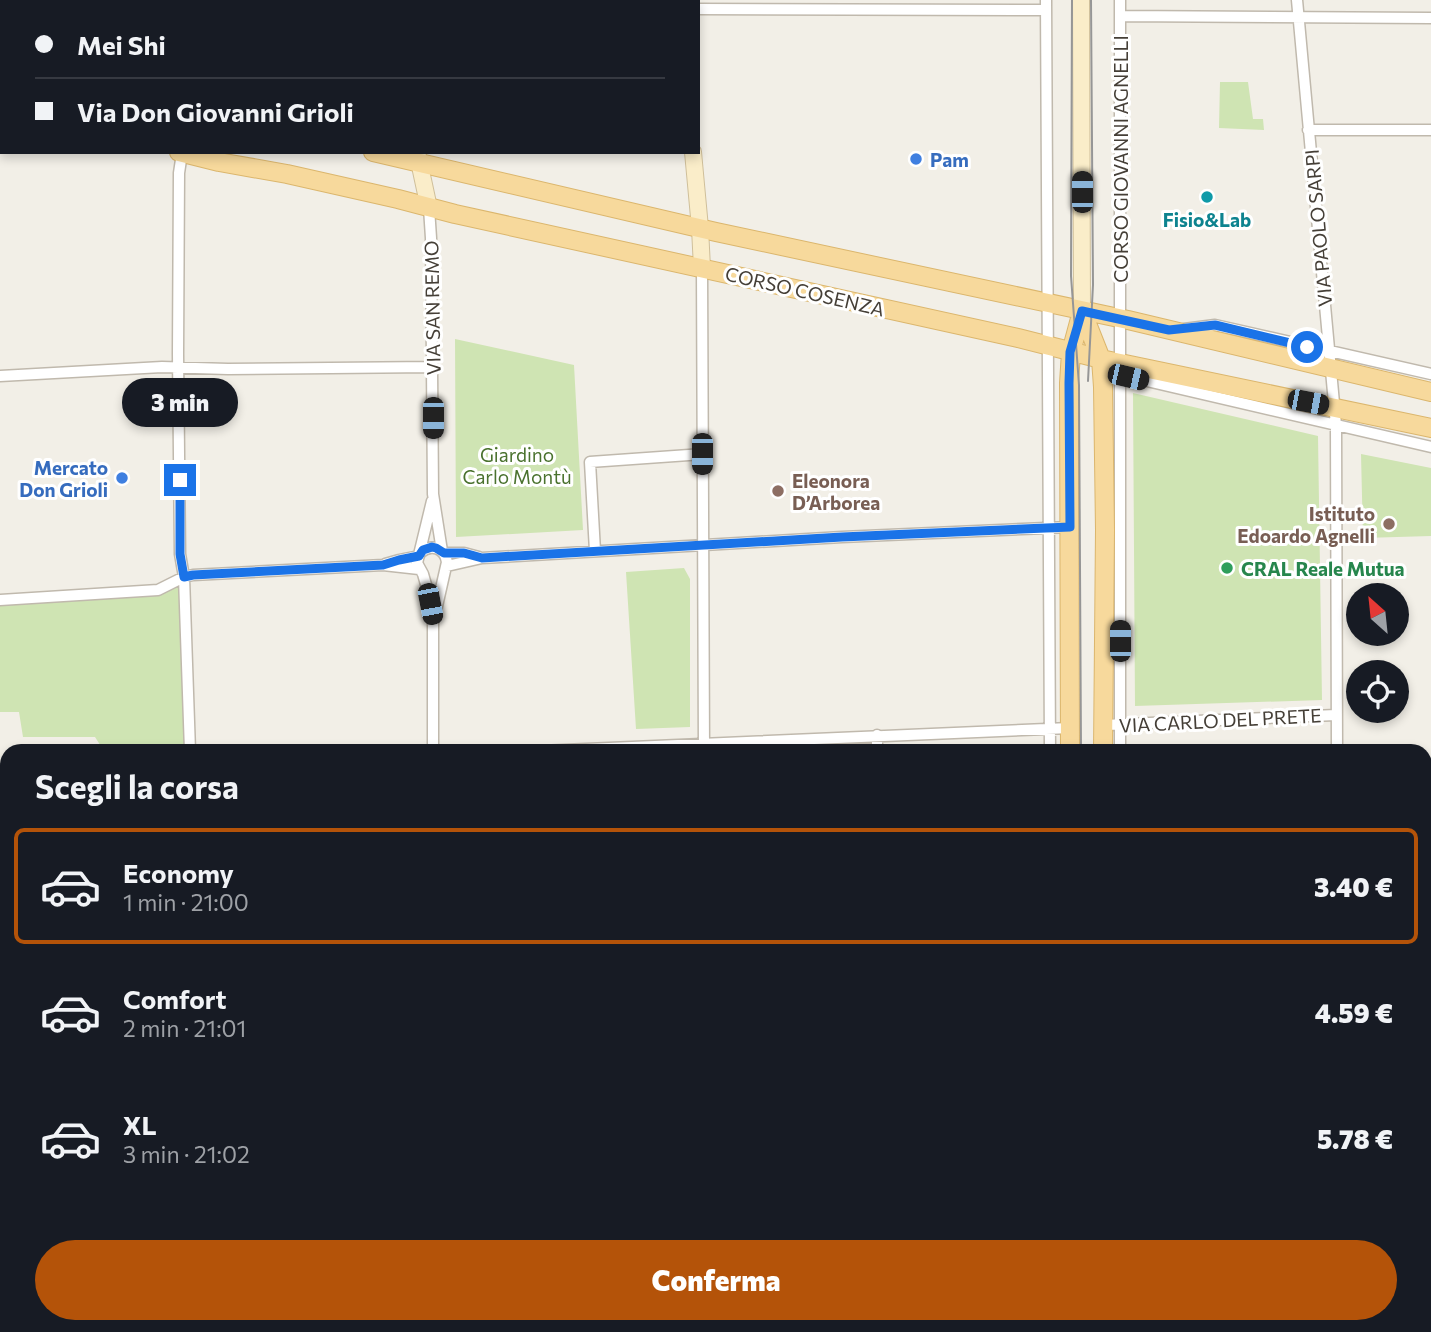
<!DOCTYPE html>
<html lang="it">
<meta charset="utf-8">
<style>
:root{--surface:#171b24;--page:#20242c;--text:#f1f3f6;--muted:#9ea1a6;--line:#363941;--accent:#b45309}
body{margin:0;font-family:Commissioner,sans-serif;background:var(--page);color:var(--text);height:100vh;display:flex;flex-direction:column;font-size:26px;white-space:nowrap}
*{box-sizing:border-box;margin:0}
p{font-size:23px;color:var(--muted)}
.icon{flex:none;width:38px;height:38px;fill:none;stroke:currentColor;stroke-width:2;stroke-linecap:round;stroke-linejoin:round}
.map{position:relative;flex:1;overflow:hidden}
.details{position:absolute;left:0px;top:744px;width:1432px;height:590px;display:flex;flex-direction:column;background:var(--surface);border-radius:21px 21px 0 0;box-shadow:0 4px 10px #0003}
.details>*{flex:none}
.hud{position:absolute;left:0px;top:0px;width:700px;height:154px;box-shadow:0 4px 10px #0003;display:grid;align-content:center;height:154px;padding:0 35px;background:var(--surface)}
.needle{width:46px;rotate:333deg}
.buttons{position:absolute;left:1346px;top:583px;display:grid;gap:14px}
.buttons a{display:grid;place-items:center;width:63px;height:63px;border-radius:50%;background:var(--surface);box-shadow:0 4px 10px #0003;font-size:35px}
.end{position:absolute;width:32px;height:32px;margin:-16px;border:9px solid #1a73e8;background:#fff;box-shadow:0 0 0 4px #fff}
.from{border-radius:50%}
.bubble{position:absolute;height:49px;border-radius:24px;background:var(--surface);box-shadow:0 4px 10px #0003;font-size:23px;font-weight:800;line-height:49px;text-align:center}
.car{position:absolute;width:21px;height:42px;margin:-21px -10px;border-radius:9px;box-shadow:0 0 5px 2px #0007;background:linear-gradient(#222 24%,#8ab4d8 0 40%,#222 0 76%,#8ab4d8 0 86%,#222 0)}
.hud b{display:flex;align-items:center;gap:24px;height:66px;font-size:26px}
.hud b+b{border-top:2px solid var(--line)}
.hud i{width:18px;height:18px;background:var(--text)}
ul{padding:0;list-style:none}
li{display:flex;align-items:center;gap:21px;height:116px;margin:0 14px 10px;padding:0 21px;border:4px solid transparent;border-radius:10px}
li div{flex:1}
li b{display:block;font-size:26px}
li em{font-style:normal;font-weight:800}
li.selected{border-color:var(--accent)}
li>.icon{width:63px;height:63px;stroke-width:1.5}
h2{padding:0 35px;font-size:32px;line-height:84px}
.button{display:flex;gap:14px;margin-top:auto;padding:14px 35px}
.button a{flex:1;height:80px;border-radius:42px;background:var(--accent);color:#fff;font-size:28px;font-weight:800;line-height:80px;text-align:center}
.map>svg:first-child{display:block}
.green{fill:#cfe4b3}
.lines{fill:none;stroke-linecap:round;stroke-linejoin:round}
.street-casing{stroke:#c0b9ad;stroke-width:13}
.secondary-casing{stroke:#cfbf9a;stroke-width:18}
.primary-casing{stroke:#dbb66d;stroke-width:20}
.street{stroke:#fff;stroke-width:10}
.secondary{stroke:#faedc9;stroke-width:16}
.primary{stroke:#f7d99c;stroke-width:18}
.tram{stroke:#969696;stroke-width:2}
.route{stroke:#1a73e8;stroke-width:9}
.shop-dot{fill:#3f7fe0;stroke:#fff;stroke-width:2.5}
.culture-dot{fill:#0f9aa8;stroke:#fff;stroke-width:2.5}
.education-dot{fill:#8d6e63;stroke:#fff;stroke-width:2.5}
.leisure-dot{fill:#2e9e5b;stroke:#fff;stroke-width:2.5}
.labels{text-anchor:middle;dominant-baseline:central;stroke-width:6;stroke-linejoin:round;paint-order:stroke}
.shop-label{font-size:19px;font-weight:bold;fill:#366cbe;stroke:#fff;text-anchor:start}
.street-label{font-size:19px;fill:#453f37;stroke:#fff}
.culture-label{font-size:19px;font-weight:bold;fill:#0d838f;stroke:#fff}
.park-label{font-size:19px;fill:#4a722e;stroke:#fff}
.education-label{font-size:19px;font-weight:bold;fill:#785e54;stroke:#fff;text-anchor:start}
.leisure-label{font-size:19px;font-weight:bold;fill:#27864d;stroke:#fff;text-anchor:start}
</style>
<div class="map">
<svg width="1431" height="1332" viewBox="0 0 1431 1332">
<rect width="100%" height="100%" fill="#f2efe7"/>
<!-- green -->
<path class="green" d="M 1220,82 L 1248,82 L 1253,119 L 1263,119 L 1264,130 L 1219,128 Z
M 455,339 L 574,365 L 583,530 L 456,537 Z
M 1133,393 L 1318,436 L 1322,700 L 1135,706 Z
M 1361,454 L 1431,468 L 1431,536 L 1363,538 Z
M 684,568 L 690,579 L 690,727 L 636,729 L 626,572 Z
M 184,577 L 190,751 L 104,751 L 95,737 L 23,737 L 19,712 L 0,712 L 0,600 L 158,590 Z
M 0,922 L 7,936 L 7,1143 L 0,1143 Z"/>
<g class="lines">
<defs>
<path id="street" d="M 459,0 L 459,2
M 566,0 L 567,2
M 1046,0 L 1050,751
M 1120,0 L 1120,751
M 1297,0 L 1336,425 L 1337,751
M 0,4 L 2,4
M 698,9 L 1046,10
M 1120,16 L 1431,18
M 1308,130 L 1431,130
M 182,153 L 179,173 L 178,354 L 180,554 L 184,577 L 190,751
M 429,208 L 431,238 L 433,494 L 442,551
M 702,268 L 704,751
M 1184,329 L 1215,325 L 1431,374
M 1116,372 L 1121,375 L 1431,447
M 0,376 L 162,367 L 228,369 L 432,367
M 432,501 L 417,563 L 423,574 L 427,588 L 433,621 L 433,751
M 595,551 L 590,462 L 703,454
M 420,553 C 431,543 445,548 447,562 L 435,615
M 444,553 L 464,553 L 479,557
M 385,564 L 399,560 L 419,556
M 447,566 L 482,558 L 842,537 L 1070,527
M 0,600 L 158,590 L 184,577 L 193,575 L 383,565 L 419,569
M 1103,725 L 1336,715
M 877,735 L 877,751
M 540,751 L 1070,728
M 1424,940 L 1431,940
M 0,1059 L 7,1068
M 0,1122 L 7,1122
M 1424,1202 L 1431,1202
M 0,1238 L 7,1238
M 1424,1276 L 1431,1276
M 0,1310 L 7,1310
M 1121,1326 L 1122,1332
M 1055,1332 L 1057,1326"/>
<path id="secondary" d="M 359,0 L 359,2
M 678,0 L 678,2
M 1081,0 L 1082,311
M 417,152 L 429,208
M 693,152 L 700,228 L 702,268
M 0,886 L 7,901
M 1424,1222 L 1431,1222
M 1424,1253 L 1431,1253
M 0,1254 L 7,1254
M 0,1290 L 7,1290"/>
<path id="primary" d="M 0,69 L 2,69
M 0,109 L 2,110
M 179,152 L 219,162 L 287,174 L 398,199 L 455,214 L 1018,338 L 1101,359 L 1431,428
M 373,152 L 716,232 L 1128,320 L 1431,392
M 1082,311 L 1101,359 L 1103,387 L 1105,530 L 1103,751
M 1070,751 L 1069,383 L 1071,352 L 1082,311
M 1070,1326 L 1070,1332
M 1109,1332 L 1110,1326"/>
</defs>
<!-- street casing -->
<use href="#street" class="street-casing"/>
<!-- secondary casing -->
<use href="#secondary" class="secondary-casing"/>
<!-- primary casing -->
<use href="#primary" class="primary-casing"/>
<!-- street -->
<use href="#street" class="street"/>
<!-- secondary -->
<use href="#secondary" class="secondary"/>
<!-- primary -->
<use href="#primary" class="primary"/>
<!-- tram -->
<path class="tram" d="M 1072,0 L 1071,276 L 1079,385 L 1081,751
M 1088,381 L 1093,285 L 1091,0
M 1083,1326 L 1083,1332"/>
</g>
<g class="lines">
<!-- route -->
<path class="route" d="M 180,480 L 180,554 L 184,577 L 193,575 L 383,565 L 399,560 L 419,556 L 423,550 L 432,547 L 436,548 L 444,553 L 464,553 L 482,558 L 842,537 L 1070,527 L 1069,383 L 1070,352 L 1082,311 L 1169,330 L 1215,325 L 1307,347"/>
</g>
<!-- markers -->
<g class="shop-dot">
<circle cx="916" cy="159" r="7"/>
<circle cx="122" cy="478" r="7"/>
</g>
<circle class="culture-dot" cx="1207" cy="197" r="7"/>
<g class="education-dot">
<circle cx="778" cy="491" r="7"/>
<circle cx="1389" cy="524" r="7"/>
</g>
<circle class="leisure-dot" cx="1227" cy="568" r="7"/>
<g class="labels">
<!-- shop labels -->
<g class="shop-label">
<text x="930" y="159">Pam</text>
<text x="108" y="467" text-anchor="end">Mercato<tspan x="108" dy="22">Don Grioli</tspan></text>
</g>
<!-- street labels -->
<g class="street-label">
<text transform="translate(1120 159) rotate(-90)">CORSO GIOVANNI AGNELLI</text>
<text transform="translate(1318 228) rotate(-95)">VIA PAOLO SARPI</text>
<text transform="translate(805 291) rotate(13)">CORSO COSENZA</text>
<text transform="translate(432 308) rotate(-91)">VIA SAN REMO</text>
<text transform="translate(1220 720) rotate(-3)">VIA CARLO DEL PRETE</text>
</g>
<!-- culture labels -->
<g class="culture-label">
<text x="1207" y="219">Fisio&amp;Lab</text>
</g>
<!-- park labels -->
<g class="park-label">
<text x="517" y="454">Giardino<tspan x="517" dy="22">Carlo Montù</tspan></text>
</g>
<!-- education labels -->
<g class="education-label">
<text x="792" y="480">Eleonora<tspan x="792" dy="22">D’Arborea</tspan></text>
<text x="1375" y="513" text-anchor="end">Istituto<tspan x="1375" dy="22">Edoardo Agnelli</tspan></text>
</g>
<!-- leisure labels -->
<g class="leisure-label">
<text x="1241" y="568">CRAL Reale Mutua</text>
</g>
</g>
</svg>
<div class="buttons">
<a><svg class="needle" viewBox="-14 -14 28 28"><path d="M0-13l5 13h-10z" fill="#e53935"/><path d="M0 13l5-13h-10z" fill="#9ea1a6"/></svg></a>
<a><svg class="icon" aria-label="locate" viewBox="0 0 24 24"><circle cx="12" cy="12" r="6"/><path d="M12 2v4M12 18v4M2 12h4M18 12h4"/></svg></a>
</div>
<i class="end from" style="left:1307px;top:347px"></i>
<i class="end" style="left:180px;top:480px"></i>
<div class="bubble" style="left:122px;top:378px;width:116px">3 min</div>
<i class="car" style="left:1082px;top:192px;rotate:0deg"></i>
<i class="car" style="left:1128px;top:377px;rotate:103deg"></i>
<i class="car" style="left:1308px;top:402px;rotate:101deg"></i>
<i class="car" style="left:433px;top:418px;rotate:180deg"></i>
<i class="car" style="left:702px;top:454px;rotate:180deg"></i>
<i class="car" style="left:430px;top:604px;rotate:169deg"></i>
<i class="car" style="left:1120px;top:641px;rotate:0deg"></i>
<div class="hud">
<b><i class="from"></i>Mei Shi</b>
<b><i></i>Via Don Giovanni Grioli</b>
</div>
<section class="details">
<h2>Scegli la corsa</h2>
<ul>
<li class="selected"><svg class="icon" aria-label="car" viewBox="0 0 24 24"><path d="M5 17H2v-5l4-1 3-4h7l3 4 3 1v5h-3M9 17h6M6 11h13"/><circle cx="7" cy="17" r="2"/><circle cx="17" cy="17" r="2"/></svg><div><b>Economy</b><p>1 min · 21:00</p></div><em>3.40 €</em></li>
<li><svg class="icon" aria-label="car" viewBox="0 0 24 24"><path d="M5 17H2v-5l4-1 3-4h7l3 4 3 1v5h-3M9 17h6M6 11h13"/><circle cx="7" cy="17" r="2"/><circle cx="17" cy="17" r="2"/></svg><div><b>Comfort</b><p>2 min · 21:01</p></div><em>4.59 €</em></li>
<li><svg class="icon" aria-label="car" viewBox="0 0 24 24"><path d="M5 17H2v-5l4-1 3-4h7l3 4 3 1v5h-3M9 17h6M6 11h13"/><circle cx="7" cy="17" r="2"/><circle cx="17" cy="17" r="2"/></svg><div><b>XL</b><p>3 min · 21:02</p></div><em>5.78 €</em></li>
</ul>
<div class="button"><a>Conferma</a></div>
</section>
</div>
